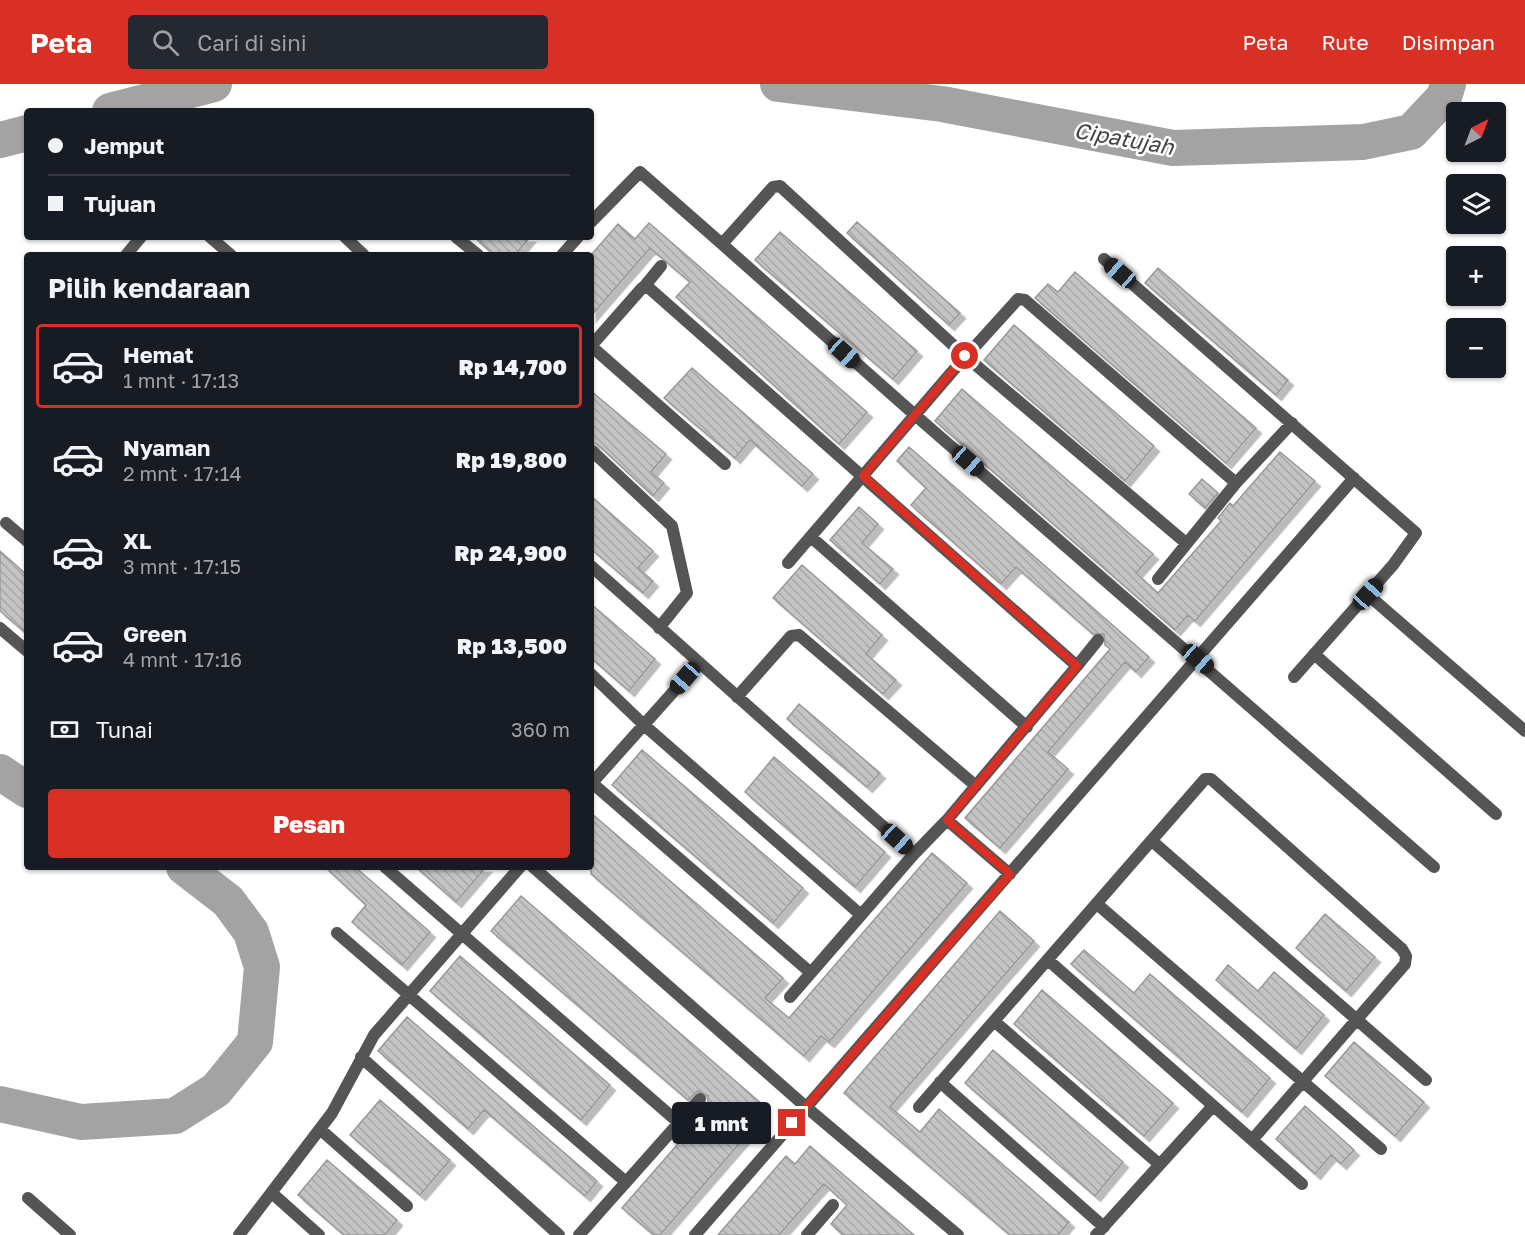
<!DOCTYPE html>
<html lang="id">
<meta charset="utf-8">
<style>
:root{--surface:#171b24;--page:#242831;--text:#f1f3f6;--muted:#9ea1a6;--line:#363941;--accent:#d93025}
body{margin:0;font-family:"Golos Text",sans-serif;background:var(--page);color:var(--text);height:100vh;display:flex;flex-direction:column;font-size:22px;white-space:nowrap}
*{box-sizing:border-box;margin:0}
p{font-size:20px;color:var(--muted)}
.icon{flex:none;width:33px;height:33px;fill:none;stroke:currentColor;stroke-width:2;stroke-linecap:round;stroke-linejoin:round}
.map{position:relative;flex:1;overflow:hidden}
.details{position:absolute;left:24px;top:168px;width:570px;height:618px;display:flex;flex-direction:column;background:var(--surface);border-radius:6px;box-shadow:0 2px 4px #0004}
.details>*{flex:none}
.top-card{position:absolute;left:24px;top:24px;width:570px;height:132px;border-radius:6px;box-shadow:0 2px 4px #0004;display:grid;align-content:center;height:132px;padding:0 24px;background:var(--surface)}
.needle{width:39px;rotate:42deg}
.tools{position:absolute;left:1446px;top:18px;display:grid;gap:12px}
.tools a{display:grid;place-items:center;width:60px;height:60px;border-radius:6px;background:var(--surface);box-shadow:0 2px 4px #0004;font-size:30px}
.end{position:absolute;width:27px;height:27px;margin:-14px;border:8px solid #d93025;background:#fff;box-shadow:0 0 0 3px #fff}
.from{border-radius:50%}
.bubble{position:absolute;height:42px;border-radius:6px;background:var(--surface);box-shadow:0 2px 4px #0004;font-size:20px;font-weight:800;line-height:42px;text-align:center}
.car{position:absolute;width:18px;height:36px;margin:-18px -9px;border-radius:8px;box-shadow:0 0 4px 2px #0007;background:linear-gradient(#222 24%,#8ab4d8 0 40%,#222 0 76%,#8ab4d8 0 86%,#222 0)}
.top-card b{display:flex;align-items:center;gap:21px;height:57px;font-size:22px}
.top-card b+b{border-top:2px solid var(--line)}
.top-card i{width:15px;height:15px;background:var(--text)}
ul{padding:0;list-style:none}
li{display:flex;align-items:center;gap:18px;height:84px;margin:0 12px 9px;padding:0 12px;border:3px solid transparent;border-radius:6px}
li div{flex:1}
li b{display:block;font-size:22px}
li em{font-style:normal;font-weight:800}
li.on{border-color:var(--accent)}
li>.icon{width:54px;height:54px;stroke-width:1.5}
h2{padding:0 24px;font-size:27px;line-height:72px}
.pay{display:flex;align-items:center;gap:15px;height:66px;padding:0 24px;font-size:22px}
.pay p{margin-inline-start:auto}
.button{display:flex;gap:12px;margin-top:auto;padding:12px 24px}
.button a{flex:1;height:69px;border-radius:6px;background:var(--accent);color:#fff;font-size:24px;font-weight:800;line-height:69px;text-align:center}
header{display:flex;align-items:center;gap:36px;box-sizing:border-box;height:84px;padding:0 30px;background:var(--accent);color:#fff}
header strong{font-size:28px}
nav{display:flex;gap:33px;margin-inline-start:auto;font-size:21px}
.search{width:420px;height:54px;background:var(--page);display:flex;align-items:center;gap:15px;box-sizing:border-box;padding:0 21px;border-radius:6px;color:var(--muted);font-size:22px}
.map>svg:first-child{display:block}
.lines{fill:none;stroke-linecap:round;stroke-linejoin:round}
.river{stroke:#a3a3a3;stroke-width:36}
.building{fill:url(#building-back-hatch);stroke:#999;stroke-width:1.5;filter:url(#shadow)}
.street{stroke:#555;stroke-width:12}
.route{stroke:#d93025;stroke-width:8}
.labels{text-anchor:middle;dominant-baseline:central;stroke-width:5;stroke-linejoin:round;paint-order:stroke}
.water-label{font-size:22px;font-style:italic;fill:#444;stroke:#fff}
</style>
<header>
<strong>Peta</strong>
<div class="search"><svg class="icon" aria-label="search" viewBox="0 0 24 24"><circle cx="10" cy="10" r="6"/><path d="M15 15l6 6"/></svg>Cari di sini</div>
<nav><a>Peta</a><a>Rute</a><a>Disimpan</a></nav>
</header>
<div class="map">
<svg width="1525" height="1151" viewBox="0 0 1525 1151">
<defs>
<pattern id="building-back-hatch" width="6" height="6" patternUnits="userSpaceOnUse" patternTransform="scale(1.5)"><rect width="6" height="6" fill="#c4c4c4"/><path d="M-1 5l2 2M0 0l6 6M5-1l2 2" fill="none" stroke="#a7a7a7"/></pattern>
<filter id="shadow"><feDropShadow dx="5.5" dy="5.5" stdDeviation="0" flood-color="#0004"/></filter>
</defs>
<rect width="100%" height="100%" fill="#fff"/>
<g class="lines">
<!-- river -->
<path class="river" d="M 778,0 L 942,20 L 1173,64 L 1363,58 L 1411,48 L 1444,13 L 1448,0
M 110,27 L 214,0
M 0,56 L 27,49
M 0,688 L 27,706
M 0,1020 L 81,1038 L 175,1032 L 216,1006 L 255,958 L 262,883 L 251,848 L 228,817 L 184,783"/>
</g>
<!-- building -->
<path class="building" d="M 857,138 L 960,229 L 949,241 L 847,149 Z
M 649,139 L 867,328 L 839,360 L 676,213 L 690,198 L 650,164 L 591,232 L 591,171 L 618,140 L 635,155 Z
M 780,148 L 917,267 L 893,295 L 755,176 Z
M 474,153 L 530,153 L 515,171 L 494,171 Z
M 1158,184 L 1288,296 L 1276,311 L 1145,199 Z
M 1075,188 L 1256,344 L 1226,379 L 1035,214 L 1048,200 L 1058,208 Z
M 1014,241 L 1154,362 L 1125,397 L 984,276 Z
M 692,284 L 813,390 L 802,402 L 750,356 L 735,374 L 664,314 Z
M 962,305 L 1153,470 L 1136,489 L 1158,509 L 1221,437 L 1218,434 L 1230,419 L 1233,422 L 1280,368 L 1315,397 L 1195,537 L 1188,531 L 1175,546 L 935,337 Z
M 591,307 L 666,370 L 651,388 L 664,399 L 653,412 L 597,360 L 591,358 Z
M 909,363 L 1149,573 L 1136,588 L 1125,578 L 1048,668 L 1068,685 L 1000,764 L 965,734 L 1110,565 L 1105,561 L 1104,550 L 1093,550 L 1016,483 L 1001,500 L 911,421 L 926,404 L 897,377 Z
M 1202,395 L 1218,409 L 1205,424 L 1189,410 Z
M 591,412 L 653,467 L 638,484 L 653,497 L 643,509 L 591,465 Z
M 859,423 L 878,440 L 862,459 L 893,485 L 880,500 L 830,456 Z
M 0,467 L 27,491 L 27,550 L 0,527 Z
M 802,481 L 882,551 L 866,570 L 896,596 L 883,610 L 773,514 Z
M 591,520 L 655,575 L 629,607 L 591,574 Z
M 799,620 L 880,689 L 867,703 L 787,635 Z
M 642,666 L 803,804 L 773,839 L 612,701 Z
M 774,673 L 885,768 L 855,803 L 745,708 Z
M 591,729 L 783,894 L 765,914 L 789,934 L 932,769 L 967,799 L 829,958 L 821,952 L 804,972 L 591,790 Z
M 325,783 L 355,783 L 430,848 L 402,881 L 352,838 L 366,821 Z
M 416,783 L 486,783 L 456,818 Z
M 521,812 L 762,1020 L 746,1039 L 752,1045 L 660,1151 L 654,1151 L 622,1124 L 704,1030 L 700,1027 L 708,1017 L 708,1012 L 698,1007 L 688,1016 L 491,847 Z
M 1000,827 L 1034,857 L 890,1023 L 920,1048 L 939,1025 L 1069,1138 L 1058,1151 L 1010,1151 L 844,1009 Z
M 1325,830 L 1375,873 L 1346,907 L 1296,864 Z
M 1084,866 L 1134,909 L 1150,890 L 1270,994 L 1242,1028 L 1071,880 Z
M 460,872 L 610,1001 L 581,1036 L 430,907 Z
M 1228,881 L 1258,907 L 1274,888 L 1324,931 L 1296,965 L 1216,896 Z
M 1042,906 L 1173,1019 L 1144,1052 L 1014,940 Z
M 407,933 L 597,1097 L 585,1112 L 484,1026 L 468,1045 L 378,967 Z
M 1354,958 L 1424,1018 L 1395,1052 L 1325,992 Z
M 993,966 L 1123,1078 L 1095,1112 L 965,999 Z
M 380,1016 L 450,1076 L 420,1111 L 350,1051 Z
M 1305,1022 L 1354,1066 L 1341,1080 L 1331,1071 L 1315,1090 L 1276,1055 Z
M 810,1062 L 866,1110 L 914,1151 L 843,1151 L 831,1140 L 847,1121 L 824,1100 L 779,1151 L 718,1151 L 786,1072 L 795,1080 Z
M 327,1076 L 397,1136 L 385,1151 L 344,1151 L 298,1111 Z"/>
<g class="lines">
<!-- street -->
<path class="street" d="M 591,138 L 640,88 L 722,160
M 210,153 L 231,171
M 345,153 L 364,171
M 456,153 L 478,171
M 126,171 L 141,153
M 562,171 L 578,153
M 1104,175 L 1416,449 L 1393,481 L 1294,593
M 643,204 L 661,182
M 591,262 L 642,204 L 649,204 L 1077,582 L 947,736 L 1010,790
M 591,262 L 725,380
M 591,366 L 672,442 L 687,509 L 659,544
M 6,439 L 27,457
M 811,453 L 1027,643
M 1186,459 L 965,272 L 780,102 L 773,103 L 722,160 L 915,331 L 1434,783
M 788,479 L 951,289 L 1018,215 L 1025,216 L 1236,399
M 591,482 L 914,770
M 1158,495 L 1236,399 L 1292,339
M 1367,510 L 1525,647
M 0,544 L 27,567
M 1314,570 L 1496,730
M 1077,582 L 1098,556
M 591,590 L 644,641 L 861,831
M 737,613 L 791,552 L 799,551 L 976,702
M 591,698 L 811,889
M 591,700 L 699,579
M 1152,757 L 1426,996
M 385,783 L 679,1039
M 533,783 L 806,1023 L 958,1151
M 1097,820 L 1381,1065
M 337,849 L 626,1098
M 1048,876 L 1302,1100
M 790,913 L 914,770 L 947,736
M 994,937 L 1159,1080
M 361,973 L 559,1151
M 940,998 L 1104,1143
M 919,1023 L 1205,695 L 1211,695 L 1402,865 L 1406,872 L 1405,880 L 1252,1056
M 321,1046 L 407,1122
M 273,1110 L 319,1151
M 28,1114 L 70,1151
M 239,1151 L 332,1029 L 374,951 L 520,783
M 579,1151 L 700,1015
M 695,1151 L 1354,394
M 807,1151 L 833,1121
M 1096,1151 L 1212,1023"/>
</g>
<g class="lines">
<!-- route -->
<path class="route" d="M 792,1039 L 1010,790 L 947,736 L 1077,582 L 863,392 L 965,272"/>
</g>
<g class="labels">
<!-- water labels -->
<g class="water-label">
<text transform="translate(1124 54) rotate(10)">Cipatujah</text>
</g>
</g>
</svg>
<div class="tools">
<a><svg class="needle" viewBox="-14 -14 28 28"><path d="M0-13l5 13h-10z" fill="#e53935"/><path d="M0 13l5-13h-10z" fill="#9ea1a6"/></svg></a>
<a><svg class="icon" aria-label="layers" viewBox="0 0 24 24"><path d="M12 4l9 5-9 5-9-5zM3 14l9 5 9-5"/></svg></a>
<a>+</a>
<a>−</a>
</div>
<i class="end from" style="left:965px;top:272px"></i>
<i class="end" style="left:792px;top:1039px"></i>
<div class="bubble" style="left:672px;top:1018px;width:99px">1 mnt</div>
<i class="car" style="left:1120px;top:189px;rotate:311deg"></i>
<i class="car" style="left:844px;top:269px;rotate:132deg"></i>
<i class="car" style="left:968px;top:377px;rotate:131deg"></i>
<i class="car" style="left:1368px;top:510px;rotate:42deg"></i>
<i class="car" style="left:1198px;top:575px;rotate:131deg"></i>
<i class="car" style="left:685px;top:594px;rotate:221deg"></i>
<i class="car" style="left:897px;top:755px;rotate:132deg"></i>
<div class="top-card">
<b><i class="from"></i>Jemput</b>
<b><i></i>Tujuan</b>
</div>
<section class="details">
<h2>Pilih kendaraan</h2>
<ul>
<li class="on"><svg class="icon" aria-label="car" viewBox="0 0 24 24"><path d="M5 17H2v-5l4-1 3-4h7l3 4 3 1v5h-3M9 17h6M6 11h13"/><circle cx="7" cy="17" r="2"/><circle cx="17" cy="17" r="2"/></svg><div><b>Hemat</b><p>1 mnt · 17:13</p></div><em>Rp 14,700</em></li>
<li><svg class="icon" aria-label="car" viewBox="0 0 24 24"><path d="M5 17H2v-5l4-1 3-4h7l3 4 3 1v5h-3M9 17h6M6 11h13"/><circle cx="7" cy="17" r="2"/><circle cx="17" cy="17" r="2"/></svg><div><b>Nyaman</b><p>2 mnt · 17:14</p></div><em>Rp 19,800</em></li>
<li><svg class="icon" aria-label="car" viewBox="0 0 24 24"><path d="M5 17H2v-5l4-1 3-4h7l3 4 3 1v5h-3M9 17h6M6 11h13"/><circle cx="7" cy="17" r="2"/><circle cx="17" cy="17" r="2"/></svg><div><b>XL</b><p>3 mnt · 17:15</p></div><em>Rp 24,900</em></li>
<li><svg class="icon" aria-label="car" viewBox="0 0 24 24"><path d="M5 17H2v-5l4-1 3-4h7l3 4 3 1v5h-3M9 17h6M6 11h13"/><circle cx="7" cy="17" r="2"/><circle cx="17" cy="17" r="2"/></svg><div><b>Green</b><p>4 mnt · 17:16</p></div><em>Rp 13,500</em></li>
</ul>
<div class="pay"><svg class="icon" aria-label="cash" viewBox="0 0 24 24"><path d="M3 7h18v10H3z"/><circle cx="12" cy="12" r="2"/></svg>Tunai<p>360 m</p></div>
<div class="button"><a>Pesan</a></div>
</section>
</div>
